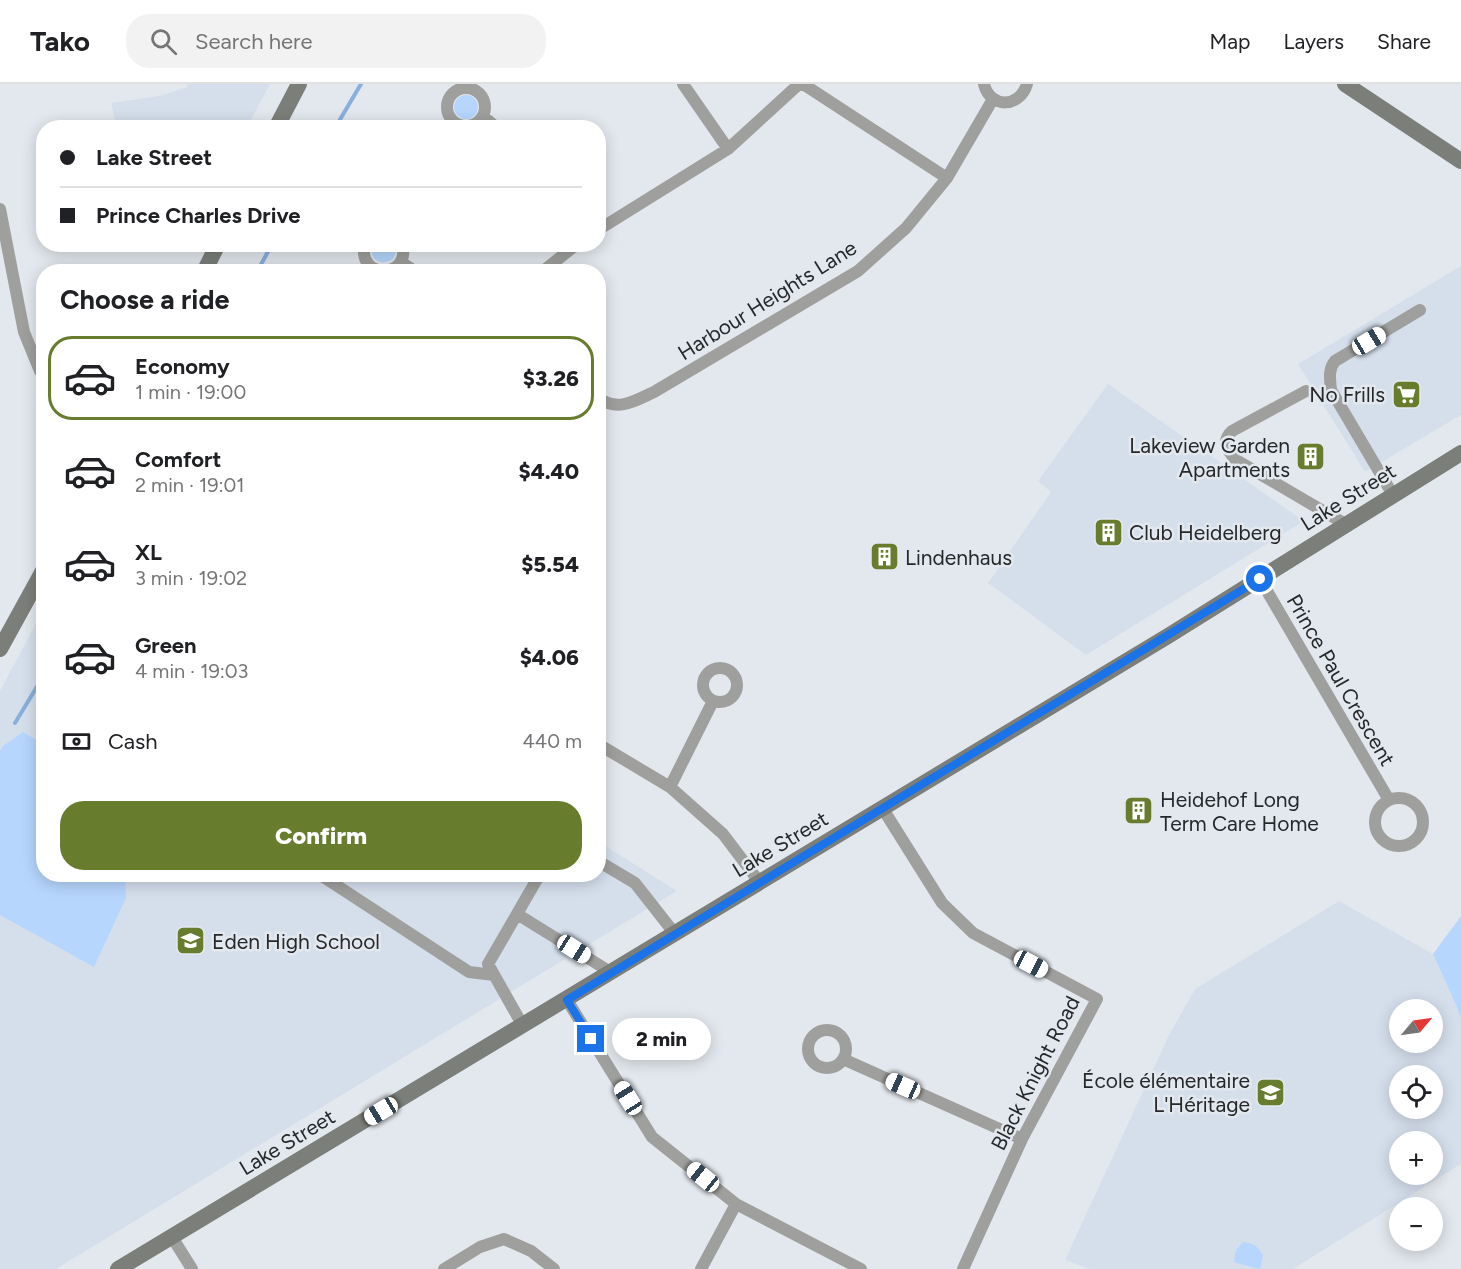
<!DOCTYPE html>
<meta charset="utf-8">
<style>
:root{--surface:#fff;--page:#f2f2f2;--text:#202124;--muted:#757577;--line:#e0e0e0;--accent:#687c2d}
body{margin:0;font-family:Figtree,sans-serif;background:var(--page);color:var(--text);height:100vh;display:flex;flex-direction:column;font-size:22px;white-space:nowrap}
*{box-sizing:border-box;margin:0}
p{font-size:20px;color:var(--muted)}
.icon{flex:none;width:33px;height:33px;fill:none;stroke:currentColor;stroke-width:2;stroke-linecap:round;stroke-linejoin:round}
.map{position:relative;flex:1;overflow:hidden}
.sheet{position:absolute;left:36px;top:180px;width:570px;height:618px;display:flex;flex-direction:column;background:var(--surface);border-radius:24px;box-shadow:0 3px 15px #0003}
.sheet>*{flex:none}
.guide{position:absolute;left:36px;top:36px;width:570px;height:132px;border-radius:24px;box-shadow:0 3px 15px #0003;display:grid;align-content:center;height:132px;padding:0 24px;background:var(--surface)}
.needle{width:39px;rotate:61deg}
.buttons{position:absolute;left:1389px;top:915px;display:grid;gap:12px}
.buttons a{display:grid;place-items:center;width:54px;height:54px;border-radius:50%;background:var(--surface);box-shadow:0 3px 15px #0003;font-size:30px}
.end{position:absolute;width:27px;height:27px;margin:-14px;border:8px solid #1a73e8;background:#fff;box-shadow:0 0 0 3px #fff}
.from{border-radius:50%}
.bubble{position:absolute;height:42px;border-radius:21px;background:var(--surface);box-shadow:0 3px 15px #0003;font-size:20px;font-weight:800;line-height:42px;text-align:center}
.car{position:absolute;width:18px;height:36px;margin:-18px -9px;border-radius:8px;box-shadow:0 0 4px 2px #0007;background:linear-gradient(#fff 24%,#345 0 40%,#fff 0 76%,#345 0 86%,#fff 0)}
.guide b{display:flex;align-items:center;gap:21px;height:57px;font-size:22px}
.guide b+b{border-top:2px solid var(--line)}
.guide i{width:15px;height:15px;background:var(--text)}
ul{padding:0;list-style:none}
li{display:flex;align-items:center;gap:18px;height:84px;margin:0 12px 9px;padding:0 12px;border:3px solid transparent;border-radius:24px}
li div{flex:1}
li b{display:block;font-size:22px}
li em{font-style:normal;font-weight:800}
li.selected{border-color:var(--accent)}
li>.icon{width:54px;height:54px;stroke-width:1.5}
h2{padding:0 24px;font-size:27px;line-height:72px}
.pay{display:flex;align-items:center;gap:15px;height:66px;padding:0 24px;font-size:22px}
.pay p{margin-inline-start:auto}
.cta{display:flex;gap:12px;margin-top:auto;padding:12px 24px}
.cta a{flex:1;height:69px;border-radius:24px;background:var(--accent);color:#fff;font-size:24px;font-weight:800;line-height:69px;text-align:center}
header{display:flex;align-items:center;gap:36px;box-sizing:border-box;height:84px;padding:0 30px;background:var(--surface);border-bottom:2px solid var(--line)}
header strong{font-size:28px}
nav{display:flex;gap:33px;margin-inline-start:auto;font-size:21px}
.search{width:420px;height:54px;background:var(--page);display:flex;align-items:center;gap:15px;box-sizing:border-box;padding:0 21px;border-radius:24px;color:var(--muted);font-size:22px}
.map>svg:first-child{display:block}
.built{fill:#d5dfec;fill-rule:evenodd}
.green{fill:#b6d6fd}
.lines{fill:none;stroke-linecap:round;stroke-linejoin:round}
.stream{stroke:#89afde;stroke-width:4}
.minor{stroke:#9fa09d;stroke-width:12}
.secondary{stroke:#7c7e79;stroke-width:16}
.route{stroke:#1a73e8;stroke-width:8}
.labels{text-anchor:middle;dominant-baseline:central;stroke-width:5;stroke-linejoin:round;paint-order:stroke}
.street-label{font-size:21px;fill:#252729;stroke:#e3e8ee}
.poi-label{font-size:21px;fill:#252729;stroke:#e3e8ee;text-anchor:start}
</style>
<header>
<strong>Tako</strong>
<div class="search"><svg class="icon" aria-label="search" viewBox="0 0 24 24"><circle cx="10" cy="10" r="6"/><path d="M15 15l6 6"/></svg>Search here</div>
<nav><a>Map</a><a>Layers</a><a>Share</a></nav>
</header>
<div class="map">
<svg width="1461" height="1185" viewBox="0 0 1461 1185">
<rect width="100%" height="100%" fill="#e3e8ee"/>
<!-- built -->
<path class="built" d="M 187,0 L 270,0 L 247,43 L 117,43 L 111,19 L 159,12 L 188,3 Z
M 1461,182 L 1461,331 L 1365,388 L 1298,280 Z
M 1108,300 L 1304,437 L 1086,571 L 988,499 L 1051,408 L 1038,397 Z
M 43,526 L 44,790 L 598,790 L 599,758 L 677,807 L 56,1185 L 0,1185 L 0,607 Z
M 1339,817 L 1433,870 L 1456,921 L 1461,935 L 1461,1080 L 1293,1185 L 1090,1185 L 1065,1176 L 1169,951 L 1195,905 ZM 1400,926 L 1432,926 L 1432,958 L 1400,958 ZM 1400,992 L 1432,992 L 1432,1024 L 1400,1024 ZM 1400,1058 L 1432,1058 L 1432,1090 L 1400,1090 Z"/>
<!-- green -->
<path class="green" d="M454 23a12 12 0 1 1 24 0a12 12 0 1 1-24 0Z
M 373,161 L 394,161 L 396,168 L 393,175 C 380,183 368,175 373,161 Z
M 23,648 L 43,660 L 44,790 L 125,791 L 126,814 L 94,883 L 0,831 L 0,667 L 3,662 Z
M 1461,832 L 1461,935 L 1456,921 L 1433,870 Z
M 1243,1158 C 1254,1159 1257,1162 1263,1171 L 1260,1185 L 1234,1178 L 1236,1166 Z"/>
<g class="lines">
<!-- stream -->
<path class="stream" d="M 335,44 L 361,0
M 257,188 L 272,160
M 15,639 L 44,591"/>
<!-- minor -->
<path class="minor" d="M 683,0 L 728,65
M 803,0 L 947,94
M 984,0 C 990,25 1020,24 1027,0
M447 23a19 19 0 1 1 38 0a19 19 0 1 1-38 0Z
M 483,32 L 497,44
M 0,125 L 24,248 L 40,287 L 44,291
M 598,146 L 728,65 L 799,0
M 365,160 C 356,196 412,195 402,160
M 401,178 L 416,188
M 542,188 L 577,160
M 1306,307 L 1232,347 C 1221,357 1227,367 1236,376 L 1347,441
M 598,314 C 619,328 634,317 654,308 L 858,187 L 906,144 L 947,94 L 993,15
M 1393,411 L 1331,306 C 1330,296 1328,285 1335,277 L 1420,226
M 1260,495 L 1389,716
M703 601a17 17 0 1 1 34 0a17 17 0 1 1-34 0Z
M 598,660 L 670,703 L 723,750 L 760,799
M 670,703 L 713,617
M1375 738a24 24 0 1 1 48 0a24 24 0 1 1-48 0Z
M 883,725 L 942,819 L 973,849 L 1097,915 L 1022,1055 L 963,1185
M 598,777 L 635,799 L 675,850
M 319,790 L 469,888 L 494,891
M 517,830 L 612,889
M 567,916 L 652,1053 L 736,1120 L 861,1185
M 523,942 L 488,880 L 540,790
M808 965a19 19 0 1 1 38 0a19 19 0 1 1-38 0Z
M 843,975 L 1022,1055
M 172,1153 L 192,1185
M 444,1185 L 480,1163 L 504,1155 L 531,1167 L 554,1185
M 701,1185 L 736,1120"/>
<!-- secondary -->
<path class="secondary" d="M 1345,0 L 1461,77
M 276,44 L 299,0
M 204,188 L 218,160
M 0,565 L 44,485
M 118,1185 L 1168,552 L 1461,369"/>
</g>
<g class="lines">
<!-- route -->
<path class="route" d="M 591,955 L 567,916 L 1260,495"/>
</g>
<!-- icons -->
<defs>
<symbol id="supermarket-square" viewBox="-11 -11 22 22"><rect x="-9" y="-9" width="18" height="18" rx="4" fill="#687c2d" stroke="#e3e8ee"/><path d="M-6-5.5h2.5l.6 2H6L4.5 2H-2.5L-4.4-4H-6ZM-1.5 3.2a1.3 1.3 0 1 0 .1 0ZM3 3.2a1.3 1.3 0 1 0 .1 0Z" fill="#fff"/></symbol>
<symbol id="building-square" viewBox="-11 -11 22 22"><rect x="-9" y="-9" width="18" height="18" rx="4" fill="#687c2d" stroke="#e3e8ee"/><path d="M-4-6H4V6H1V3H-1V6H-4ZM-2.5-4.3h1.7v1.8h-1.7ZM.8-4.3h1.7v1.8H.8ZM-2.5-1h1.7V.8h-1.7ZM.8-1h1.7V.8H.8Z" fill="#fff"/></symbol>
<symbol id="school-square" viewBox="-11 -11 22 22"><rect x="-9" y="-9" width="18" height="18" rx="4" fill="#687c2d" stroke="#e3e8ee"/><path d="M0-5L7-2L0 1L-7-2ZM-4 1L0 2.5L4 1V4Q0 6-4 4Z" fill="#fff"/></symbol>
</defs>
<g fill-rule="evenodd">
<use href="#supermarket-square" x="1390" y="294" width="33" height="33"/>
<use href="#building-square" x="1294" y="356" width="33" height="33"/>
<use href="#building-square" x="1092" y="432" width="33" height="33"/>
<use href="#building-square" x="868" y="456" width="33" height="33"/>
<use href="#building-square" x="1122" y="710" width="33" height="33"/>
<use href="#school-square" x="174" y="840" width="33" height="33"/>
<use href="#school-square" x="1254" y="992" width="33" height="33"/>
</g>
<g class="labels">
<!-- street labels -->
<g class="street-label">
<text transform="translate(767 216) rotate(-32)">Harbour Heights Lane</text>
<text transform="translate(1348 413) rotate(-32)">Lake Street</text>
<text transform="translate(1341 596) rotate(60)">Prince Paul Crescent</text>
<text transform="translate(780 760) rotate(-31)">Lake Street</text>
<text transform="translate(1035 989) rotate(-63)">Black Knight Road</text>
<text transform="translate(287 1058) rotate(-31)">Lake Street</text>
</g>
<!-- poi labels -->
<g class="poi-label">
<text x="1385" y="310" text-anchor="end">No Frills</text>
<text x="1290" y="361" text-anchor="end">Lakeview Garden<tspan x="1290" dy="24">Apartments</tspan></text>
<text x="1129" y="448">Club Heidelberg</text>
<text x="905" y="473">Lindenhaus</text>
<text x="1160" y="715">Heidehof Long<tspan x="1160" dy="24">Term Care Home</tspan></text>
<text x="212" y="857">Eden High School</text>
<text x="1250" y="996" text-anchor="end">École élémentaire<tspan x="1250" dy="24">L'Héritage</tspan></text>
</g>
</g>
</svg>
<div class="buttons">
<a><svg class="needle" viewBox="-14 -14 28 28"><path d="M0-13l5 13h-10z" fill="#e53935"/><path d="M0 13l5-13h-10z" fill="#757577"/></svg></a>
<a><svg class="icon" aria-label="locate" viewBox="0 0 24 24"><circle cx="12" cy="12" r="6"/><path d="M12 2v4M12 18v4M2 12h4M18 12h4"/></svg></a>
<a>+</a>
<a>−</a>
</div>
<i class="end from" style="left:1260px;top:495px"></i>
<i class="end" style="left:591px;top:955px"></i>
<div class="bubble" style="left:612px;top:934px;width:99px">2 min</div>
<i class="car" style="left:1369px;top:257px;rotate:59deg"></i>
<i class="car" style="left:574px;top:865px;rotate:122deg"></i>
<i class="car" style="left:1031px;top:880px;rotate:118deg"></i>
<i class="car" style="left:903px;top:1002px;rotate:294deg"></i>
<i class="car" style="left:628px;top:1014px;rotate:328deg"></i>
<i class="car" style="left:381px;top:1027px;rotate:239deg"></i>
<i class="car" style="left:703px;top:1093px;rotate:309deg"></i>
<div class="guide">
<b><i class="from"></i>Lake Street</b>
<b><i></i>Prince Charles Drive</b>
</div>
<section class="sheet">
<h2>Choose a ride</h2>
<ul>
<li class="selected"><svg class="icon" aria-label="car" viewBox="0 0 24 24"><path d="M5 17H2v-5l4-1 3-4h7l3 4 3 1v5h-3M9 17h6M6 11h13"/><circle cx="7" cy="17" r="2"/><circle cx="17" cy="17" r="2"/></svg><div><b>Economy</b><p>1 min · 19:00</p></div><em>$3.26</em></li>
<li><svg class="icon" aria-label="car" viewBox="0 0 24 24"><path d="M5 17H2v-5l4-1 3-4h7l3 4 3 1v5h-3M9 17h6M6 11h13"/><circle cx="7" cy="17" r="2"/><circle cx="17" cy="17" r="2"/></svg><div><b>Comfort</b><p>2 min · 19:01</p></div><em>$4.40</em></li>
<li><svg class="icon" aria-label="car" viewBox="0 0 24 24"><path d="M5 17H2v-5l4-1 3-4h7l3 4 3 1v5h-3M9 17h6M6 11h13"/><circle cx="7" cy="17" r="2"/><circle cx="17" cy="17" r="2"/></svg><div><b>XL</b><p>3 min · 19:02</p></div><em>$5.54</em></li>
<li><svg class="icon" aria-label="car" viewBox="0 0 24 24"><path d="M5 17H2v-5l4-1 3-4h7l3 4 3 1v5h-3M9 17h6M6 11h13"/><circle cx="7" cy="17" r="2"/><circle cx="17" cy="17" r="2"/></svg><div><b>Green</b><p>4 min · 19:03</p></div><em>$4.06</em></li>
</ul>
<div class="pay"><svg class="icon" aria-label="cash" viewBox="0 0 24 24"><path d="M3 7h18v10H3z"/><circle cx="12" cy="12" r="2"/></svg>Cash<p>440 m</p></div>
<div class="cta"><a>Confirm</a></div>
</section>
</div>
